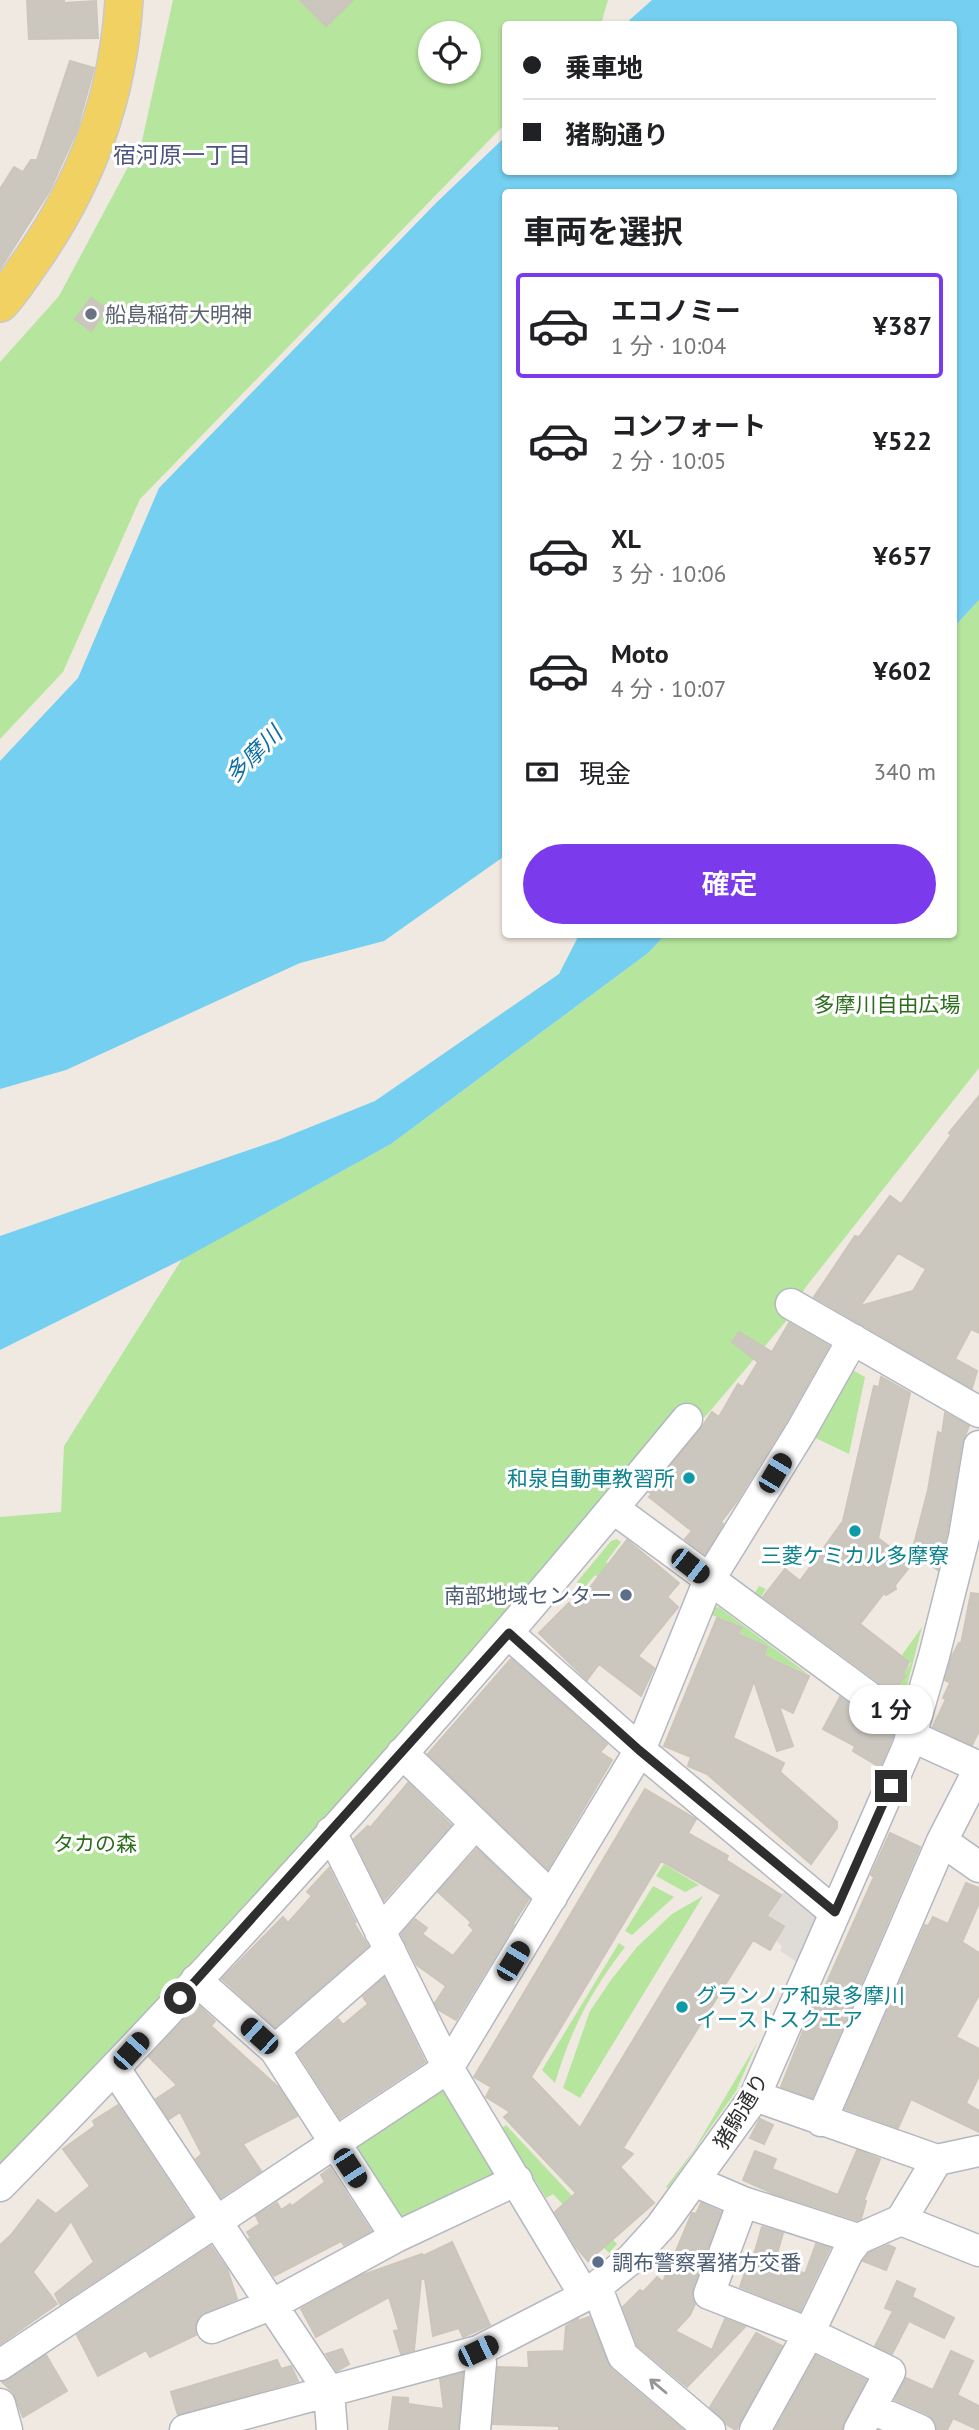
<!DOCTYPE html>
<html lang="ja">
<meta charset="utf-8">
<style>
:root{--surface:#fff;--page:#f6f6f6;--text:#202124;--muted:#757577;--line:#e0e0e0;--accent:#7c3aed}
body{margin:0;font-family:"PT Sans","Noto Sans JP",sans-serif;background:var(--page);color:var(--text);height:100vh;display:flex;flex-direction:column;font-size:26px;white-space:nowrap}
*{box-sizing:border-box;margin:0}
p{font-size:23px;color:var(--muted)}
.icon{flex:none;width:38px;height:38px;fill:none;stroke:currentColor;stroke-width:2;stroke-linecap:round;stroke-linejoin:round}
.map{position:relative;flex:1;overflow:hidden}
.drawer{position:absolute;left:502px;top:189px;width:455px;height:749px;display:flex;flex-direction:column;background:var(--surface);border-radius:7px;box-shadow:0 2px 5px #0004}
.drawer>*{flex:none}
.guide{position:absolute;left:502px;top:21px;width:455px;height:154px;border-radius:7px;box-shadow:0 2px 5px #0004;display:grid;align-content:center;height:154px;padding:0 21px;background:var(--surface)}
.controls{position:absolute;left:418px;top:21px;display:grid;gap:14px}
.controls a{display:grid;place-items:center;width:63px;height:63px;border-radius:50%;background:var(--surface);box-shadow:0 2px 5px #0004;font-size:35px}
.end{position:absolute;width:32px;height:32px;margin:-16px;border:9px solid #2e2e2e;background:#fff;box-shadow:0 0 0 4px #fff}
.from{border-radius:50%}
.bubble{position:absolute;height:49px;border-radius:24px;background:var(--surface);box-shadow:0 2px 5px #0004;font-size:23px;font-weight:600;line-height:49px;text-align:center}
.car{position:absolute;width:21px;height:42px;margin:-21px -10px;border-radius:9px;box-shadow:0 0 5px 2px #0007;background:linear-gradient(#222 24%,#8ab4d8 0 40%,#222 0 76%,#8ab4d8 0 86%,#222 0)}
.guide b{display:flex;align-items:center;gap:24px;height:66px;font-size:26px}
.guide b+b{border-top:2px solid var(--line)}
.guide i{width:18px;height:18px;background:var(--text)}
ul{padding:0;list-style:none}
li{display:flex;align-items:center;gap:21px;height:105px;margin:0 14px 10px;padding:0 7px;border:4px solid transparent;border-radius:7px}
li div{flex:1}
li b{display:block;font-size:26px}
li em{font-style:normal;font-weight:600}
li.active{border-color:var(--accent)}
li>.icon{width:63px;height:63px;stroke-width:1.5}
h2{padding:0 21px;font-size:32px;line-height:84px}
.pay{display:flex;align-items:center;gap:18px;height:77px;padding:0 21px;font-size:26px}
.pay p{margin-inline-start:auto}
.primary-button{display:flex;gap:14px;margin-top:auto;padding:14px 21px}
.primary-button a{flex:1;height:80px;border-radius:42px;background:var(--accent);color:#fff;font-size:28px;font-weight:600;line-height:80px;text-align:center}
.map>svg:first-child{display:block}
.green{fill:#b6e59e;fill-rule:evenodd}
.plaza{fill:#dfdcd8}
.water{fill:#75cff0}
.building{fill:#cbc7bf;stroke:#cbc5ba;stroke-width:2;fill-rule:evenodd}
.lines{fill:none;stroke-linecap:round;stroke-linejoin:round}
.minor-casing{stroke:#b4b7c1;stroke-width:33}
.major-casing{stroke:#c9c9c9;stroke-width:40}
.minor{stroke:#fff;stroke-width:30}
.major{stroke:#f2d163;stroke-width:37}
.oneway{stroke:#969696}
.route{stroke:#2e2e2e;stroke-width:9}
.worship-dot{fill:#6b7280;stroke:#fff;stroke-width:2.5}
.culture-dot{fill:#0f9aa8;stroke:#fff;stroke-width:2.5}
.service-dot{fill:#5c6f8a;stroke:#fff;stroke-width:2.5}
.labels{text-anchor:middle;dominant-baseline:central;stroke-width:6;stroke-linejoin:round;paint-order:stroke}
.worship-label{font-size:21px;fill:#5b616d;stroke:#fff;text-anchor:start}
.park-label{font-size:21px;fill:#2c6e1b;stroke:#fff}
.culture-label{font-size:21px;fill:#0d838f;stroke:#fff;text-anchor:end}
.service-label{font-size:21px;fill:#4e5e75;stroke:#fff;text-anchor:end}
.street-label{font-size:21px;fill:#2e2e2e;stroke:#fff}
.neighbourhood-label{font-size:23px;fill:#4d5680;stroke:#fff}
.water-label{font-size:23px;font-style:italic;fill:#0d6fa3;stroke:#fff}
</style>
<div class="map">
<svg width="979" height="2430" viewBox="0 0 979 2430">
<rect width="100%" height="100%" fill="#efe9e1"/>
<!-- green -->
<path class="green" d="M 173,0 L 608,0 L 601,24 L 506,24 L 506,123 L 140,499 L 63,672 L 0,739 L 0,362 L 59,296 L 142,141 ZM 430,33 L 469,33 L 469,72 L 430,72 Z
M 979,600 L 979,1068 L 805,1288 L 787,1320 L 705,1417 L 683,1418 L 536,1594 L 0,2178 L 0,1517 L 61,1512 L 64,1446 L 182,1259 L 391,1144 L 648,953 L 665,935 L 954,934 L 954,627 Z
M 840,1363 L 865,1377 L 849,1454 L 801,1431 Z
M 617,1539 L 621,1542 L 606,1562 L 620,1574 L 609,1587 L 595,1575 L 579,1594 L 576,1592 L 581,1586 L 577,1582 L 611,1541 Z
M 759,1586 L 766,1589 L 759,1600 L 888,1697 L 911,1663 L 902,1655 L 922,1627 L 901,1709 L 751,1599 Z
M 719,1607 L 808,1674 L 773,1659 L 762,1683 L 756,1680 L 768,1647 L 739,1633 L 741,1626 L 709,1614 L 711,1608 Z
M 664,1864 L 699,1885 L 685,1892 L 656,1876 Z
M 653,1886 L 674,1897 L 632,1935 L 625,1931 Z
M 703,1896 L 580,2098 L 563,2088 L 590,2011 L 611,1980 L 637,1947 L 672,1914 Z
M 619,1943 L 625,1947 C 591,1991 571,2029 555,2083 L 542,2070 Z
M 757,2043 L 736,2091 L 668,2188 L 666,2187 L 694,2150 Z
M 442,2085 L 499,2179 L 402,2230 L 349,2143 Z
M 506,2125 L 617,2244 L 609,2253 L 553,2194 L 546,2198 L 502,2128 Z"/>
<!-- plaza -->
<path class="plaza" d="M 785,1890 L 817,1918 L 797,1962 L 780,1951 L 782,1946 L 776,1941 L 785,1925 L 769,1916 Z"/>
<!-- water -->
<path class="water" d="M 652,0 L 979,0 L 979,600 L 954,627 L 954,192 L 506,192 L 506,855 L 384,941 L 300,963 L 66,1070 L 0,1089 L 0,761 L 78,678 L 159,488 L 435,204 L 506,136 L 506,172 L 954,172 L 954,24 L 625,24 Z
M 579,935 L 665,935 L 648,953 L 391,1144 L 183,1259 L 0,1350 L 0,1236 L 278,1140 L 375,1101 L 559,974 Z"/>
<!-- building -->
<path class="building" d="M 27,0 L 64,0 L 64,3 L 96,1 L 98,38 L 29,39 Z
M 300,0 L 353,0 L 326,26 Z
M 70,61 L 94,68 L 77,130 L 50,190 L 0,269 L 0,189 L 14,167 L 23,172 L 31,160 L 37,160 Z
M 91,298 L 107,309 L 91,331 L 75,319 Z
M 979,1096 L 979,1333 L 971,1329 L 955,1359 L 977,1371 L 972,1388 L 814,1297 L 855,1236 L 859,1237 L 890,1196 L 901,1204 L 951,1135 L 949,1133 ZM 898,1253 L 926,1269 L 913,1291 L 860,1306 Z
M 789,1323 L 829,1346 L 786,1422 L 737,1501 L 721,1522 L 723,1524 L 705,1554 L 685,1539 L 692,1531 L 649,1497 L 652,1494 L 649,1492 L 700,1430 L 712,1412 L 719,1417 L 738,1384 L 743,1387 L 758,1362 L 732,1342 L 739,1332 L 772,1352 Z
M 881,1377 L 910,1393 L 878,1538 L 912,1564 L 895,1585 L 896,1589 L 886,1595 L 884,1593 L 860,1624 L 909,1662 L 903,1674 L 905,1676 L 892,1692 L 763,1597 L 785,1569 L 800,1581 L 843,1521 L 874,1386 L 879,1387 Z
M 945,1413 L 969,1426 L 962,1443 L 947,1533 L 938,1570 L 912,1552 L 928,1490 L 938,1432 L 942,1434 Z
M 627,1540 L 679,1583 L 667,1597 L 678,1607 L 638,1656 L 654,1668 L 641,1696 L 599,1664 L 587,1680 L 539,1633 L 569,1603 L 574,1608 Z
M 971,1593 L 979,1594 L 979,1731 L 972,1745 L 933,1727 L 946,1699 L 943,1698 L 950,1683 L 945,1680 L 952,1656 L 959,1643 L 961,1644 Z
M 717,1618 L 741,1627 L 738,1634 L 767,1647 L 764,1656 L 809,1676 L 793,1713 L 779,1706 L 793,1746 L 777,1751 L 754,1681 L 733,1738 L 784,1763 L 780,1772 L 837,1822 L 837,1828 L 811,1864 L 707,1774 L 688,1766 L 691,1757 L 664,1746 Z
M 511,1659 L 607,1744 L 600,1752 L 612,1760 L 548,1869 L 428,1754 Z
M 840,1697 L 893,1736 L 880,1767 L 853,1751 L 855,1746 L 823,1729 Z
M 408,1783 L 451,1825 L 384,1900 L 354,1839 L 368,1826 L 370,1828 Z
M 645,1789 L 696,1819 L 688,1833 L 728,1856 L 726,1860 L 781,1895 L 767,1916 L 784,1926 L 770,1950 L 753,1940 L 623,2148 L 633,2154 L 620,2167 L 654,2203 L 588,2261 L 576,2247 L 555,2212 L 576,2193 L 504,2117 L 510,2112 L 486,2097 L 491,2087 L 474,2077 ZM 661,1861 L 721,1895 L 580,2128 L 531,2077 Z
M 890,1833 L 920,1847 L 812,2098 L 781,2087 L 813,2006 L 816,2007 L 874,1877 L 871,1875 Z
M 477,1849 L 529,1899 L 513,1924 L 514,1925 L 456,2020 L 439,2010 L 435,2003 L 446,1986 L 417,1965 L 401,1934 L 415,1919 L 427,1928 L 422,1934 L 453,1956 L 474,1930 L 469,1925 L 471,1922 L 438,1892 Z
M 329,1868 L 356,1923 L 352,1920 L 368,1946 L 275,2027 L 222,1979 L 283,1917 L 288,1923 L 312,1896 L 307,1892 Z
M 966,1883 L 979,1888 L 979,1903 L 962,1942 L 979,1953 L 979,1995 L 956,2037 L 979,2049 L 979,2076 L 966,2103 L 979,2111 L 979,2132 L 911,2099 L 898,2128 L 845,2109 L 925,1925 L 928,1926 L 933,1917 L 948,1924 Z
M 384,1978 L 425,2062 L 340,2118 L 298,2053 L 338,2019 L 343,2025 L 368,2004 L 363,1997 Z
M 198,2005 L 215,2021 L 211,2026 L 279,2088 L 297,2116 L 243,2144 L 261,2171 L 221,2197 L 196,2159 L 202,2154 L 180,2112 L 169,2119 L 156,2099 L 177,2085 L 149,2057 Z
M 118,2105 L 192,2217 L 60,2304 L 55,2294 L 94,2262 L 71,2221 L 33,2272 L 57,2304 L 0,2344 L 0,2245 L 11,2235 L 38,2200 L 56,2214 L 90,2186 L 63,2149 L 95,2126 L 93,2121 Z
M 760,2119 L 773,2125 L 764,2144 L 750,2138 Z
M 857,2150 L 880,2159 L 864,2200 L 866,2201 L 861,2219 L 857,2220 L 772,2193 L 743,2180 L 755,2151 L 776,2159 L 772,2169 L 838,2195 Z
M 330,2168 L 371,2231 L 344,2245 L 341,2241 L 274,2276 L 249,2239 L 251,2238 L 247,2232 L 260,2224 L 256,2216 L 277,2203 L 281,2210 L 290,2204 L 292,2206 L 325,2182 L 321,2175 Z
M 701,2203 L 721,2212 L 693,2288 L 692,2296 L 695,2304 L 690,2315 L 675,2331 L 712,2350 L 725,2319 L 745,2327 L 687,2387 L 638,2346 L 623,2307 L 640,2290 L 643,2292 L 657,2277 L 663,2282 L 692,2213 L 696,2214 Z
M 762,2227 L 783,2233 L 775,2261 L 805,2274 L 816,2244 L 830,2248 L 800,2311 L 740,2287 L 748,2264 L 751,2265 Z
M 452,2242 L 490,2325 L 463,2337 L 459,2328 L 433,2336 L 425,2279 L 421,2279 L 414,2350 L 401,2354 L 394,2331 L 399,2330 L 389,2297 L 316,2337 L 301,2309 L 360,2276 L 422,2254 L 423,2256 Z
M 888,2245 L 895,2248 L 886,2270 L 863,2261 L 869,2253 Z
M 211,2246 L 227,2269 L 237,2299 L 199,2317 L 195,2325 L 196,2335 L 150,2357 L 146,2350 L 98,2376 L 77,2335 Z
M 897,2281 L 915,2289 L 912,2297 L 954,2318 L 944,2338 L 909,2321 L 892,2354 L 875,2346 L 893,2311 L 885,2308 Z
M 589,2317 L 611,2369 L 683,2430 L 559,2430 L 559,2426 L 493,2424 L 498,2367 L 529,2368 L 528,2352 L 564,2351 L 566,2326 L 578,2319 L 578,2321 Z
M 756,2333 L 782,2346 L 736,2430 L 726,2424 L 710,2407 Z
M 342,2349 L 349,2364 L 337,2371 L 326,2354 Z
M 951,2351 L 973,2361 L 957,2395 L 979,2406 L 979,2430 L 953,2418 L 947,2430 L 937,2430 L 934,2420 L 928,2414 L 895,2400 L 906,2378 L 933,2390 Z
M 46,2355 L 67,2391 L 23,2417 L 13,2392 L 2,2382 Z
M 816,2356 L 866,2380 L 844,2422 L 842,2430 L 775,2430 Z
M 277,2360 L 281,2369 L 291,2366 L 298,2381 L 178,2415 L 171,2392 Z
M 463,2373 L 458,2430 L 389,2430 L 393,2397 L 408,2398 L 408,2404 L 444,2409 L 440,2379 Z"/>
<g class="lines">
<defs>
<path id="minor" d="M 791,1304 L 979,1412
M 613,1508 L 914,1730
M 509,1634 L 640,1750 L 834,1912
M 911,1736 L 979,1767
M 402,1753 L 552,1897
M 331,1832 L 448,2068 L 585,2296
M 942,1841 L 979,1867
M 380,1932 L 475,1824
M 196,1980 L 275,2050 L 396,2237
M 275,2050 L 390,1950
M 115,2069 L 329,2391 L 332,2430
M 755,2096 L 937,2160 L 979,2151
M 821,2121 L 942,1841 L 979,1769
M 694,2181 L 743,2202 L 858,2239
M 0,2186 C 241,1942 469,1684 687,1419
M 743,2202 L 709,2294 L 809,2333 L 890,2372 L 859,2430
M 901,2220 L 979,2251
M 597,2288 L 623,2356 L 710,2430
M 212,2328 L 273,2304 L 396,2237 L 517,2180
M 0,2365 L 448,2068 L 640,1750 L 709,1580 L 801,1431 L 853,1339
M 0,2404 L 7,2430
M 872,2409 L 920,2430
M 185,2430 L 478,2351 L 585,2296 L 631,2259 L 661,2226 L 755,2096 L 908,1746 L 934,1656 L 964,1537 L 979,1446
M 475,2430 L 481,2363 L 478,2351
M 755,2430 L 809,2333 L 848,2252 L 858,2239 L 901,2220 L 937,2160"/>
<path id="major" d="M 0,303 C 12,290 22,274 32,260 C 87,181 118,97 124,0"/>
</defs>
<!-- minor casing -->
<use href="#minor" class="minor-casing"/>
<!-- major casing -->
<use href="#major" class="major-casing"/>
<!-- minor -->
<use href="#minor" class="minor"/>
<!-- major -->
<use href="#major" class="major"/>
</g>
<!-- one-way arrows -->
<defs><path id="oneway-shaft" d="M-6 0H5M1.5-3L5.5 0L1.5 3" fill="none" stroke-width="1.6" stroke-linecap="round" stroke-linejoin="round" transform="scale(1.75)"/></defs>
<use class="oneway" href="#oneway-shaft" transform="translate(658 2386) rotate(-140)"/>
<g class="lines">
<!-- route -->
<path class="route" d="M 180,1998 L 509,1633 L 639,1750 L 835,1912 L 891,1786"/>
</g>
<!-- markers -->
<circle class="worship-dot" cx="91" cy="314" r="7"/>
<g class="culture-dot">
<circle cx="689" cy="1478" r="7"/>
<circle cx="855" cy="1531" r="7"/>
<circle cx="682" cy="2007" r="7"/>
</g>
<g class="service-dot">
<circle cx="626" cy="1595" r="7"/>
<circle cx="598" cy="2262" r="7"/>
</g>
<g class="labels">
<!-- worship labels -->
<g class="worship-label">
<text x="105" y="314">船島稲荷大明神</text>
</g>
<!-- park labels -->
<g class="park-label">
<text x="887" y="1004">多摩川自由広場</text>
<text x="95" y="1843">タカの森</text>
</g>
<!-- culture labels -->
<g class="culture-label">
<text x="675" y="1478">和泉自動車教習所</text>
<text x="855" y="1555" text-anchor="middle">三菱ケミカル多摩寮</text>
<text x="696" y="1995" text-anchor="start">グランノア和泉多摩川<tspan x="696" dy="24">イーストスクエア</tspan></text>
</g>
<!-- service labels -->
<g class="service-label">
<text x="612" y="1595">南部地域センター</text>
<text x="612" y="2262" text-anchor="start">調布警察署猪方交番</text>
</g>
<!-- street labels -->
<g class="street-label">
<text transform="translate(741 2111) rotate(-59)">猪駒通り</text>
</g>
<!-- neighbourhood labels -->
<g class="neighbourhood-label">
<text x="182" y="154">宿河原一丁目</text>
</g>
<!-- water labels -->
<g class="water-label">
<text transform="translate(253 754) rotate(-45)">多摩川</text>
</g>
</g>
</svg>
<div class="controls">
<a><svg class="icon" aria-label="locate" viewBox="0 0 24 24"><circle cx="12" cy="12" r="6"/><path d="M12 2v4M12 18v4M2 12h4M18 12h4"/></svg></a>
</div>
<i class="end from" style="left:180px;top:1998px"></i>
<i class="end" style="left:891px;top:1786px"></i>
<div class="bubble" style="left:849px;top:1685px;width:84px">1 分</div>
<i class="car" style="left:775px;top:1473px;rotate:31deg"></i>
<i class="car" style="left:690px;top:1566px;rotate:128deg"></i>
<i class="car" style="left:513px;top:1961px;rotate:31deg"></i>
<i class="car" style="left:259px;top:2036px;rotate:312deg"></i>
<i class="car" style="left:131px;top:2051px;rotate:42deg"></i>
<i class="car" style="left:350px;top:2168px;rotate:147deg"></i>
<i class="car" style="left:478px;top:2351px;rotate:64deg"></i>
<div class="guide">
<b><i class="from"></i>乗車地</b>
<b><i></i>猪駒通り</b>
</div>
<section class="drawer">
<h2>車両を選択</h2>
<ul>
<li class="active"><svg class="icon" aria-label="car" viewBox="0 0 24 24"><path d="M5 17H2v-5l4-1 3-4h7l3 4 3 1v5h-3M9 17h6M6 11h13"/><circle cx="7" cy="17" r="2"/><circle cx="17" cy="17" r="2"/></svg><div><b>エコノミー</b><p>1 分 · 10:04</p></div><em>¥387</em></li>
<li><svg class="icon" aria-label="car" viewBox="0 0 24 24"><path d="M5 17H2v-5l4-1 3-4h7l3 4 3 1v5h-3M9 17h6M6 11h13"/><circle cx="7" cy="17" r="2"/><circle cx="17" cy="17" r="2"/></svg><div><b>コンフォート</b><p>2 分 · 10:05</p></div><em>¥522</em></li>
<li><svg class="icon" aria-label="car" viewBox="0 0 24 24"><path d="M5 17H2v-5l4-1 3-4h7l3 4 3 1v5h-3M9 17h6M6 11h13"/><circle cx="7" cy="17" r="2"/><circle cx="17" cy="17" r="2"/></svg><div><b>XL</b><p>3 分 · 10:06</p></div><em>¥657</em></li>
<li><svg class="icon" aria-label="car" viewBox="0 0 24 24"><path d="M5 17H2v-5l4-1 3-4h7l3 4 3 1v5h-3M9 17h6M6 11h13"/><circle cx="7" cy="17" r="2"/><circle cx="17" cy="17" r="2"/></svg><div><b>Moto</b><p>4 分 · 10:07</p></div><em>¥602</em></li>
</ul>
<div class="pay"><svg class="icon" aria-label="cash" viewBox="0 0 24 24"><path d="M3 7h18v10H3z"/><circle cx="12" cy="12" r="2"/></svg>現金<p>340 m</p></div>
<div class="primary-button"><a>確定</a></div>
</section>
</div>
